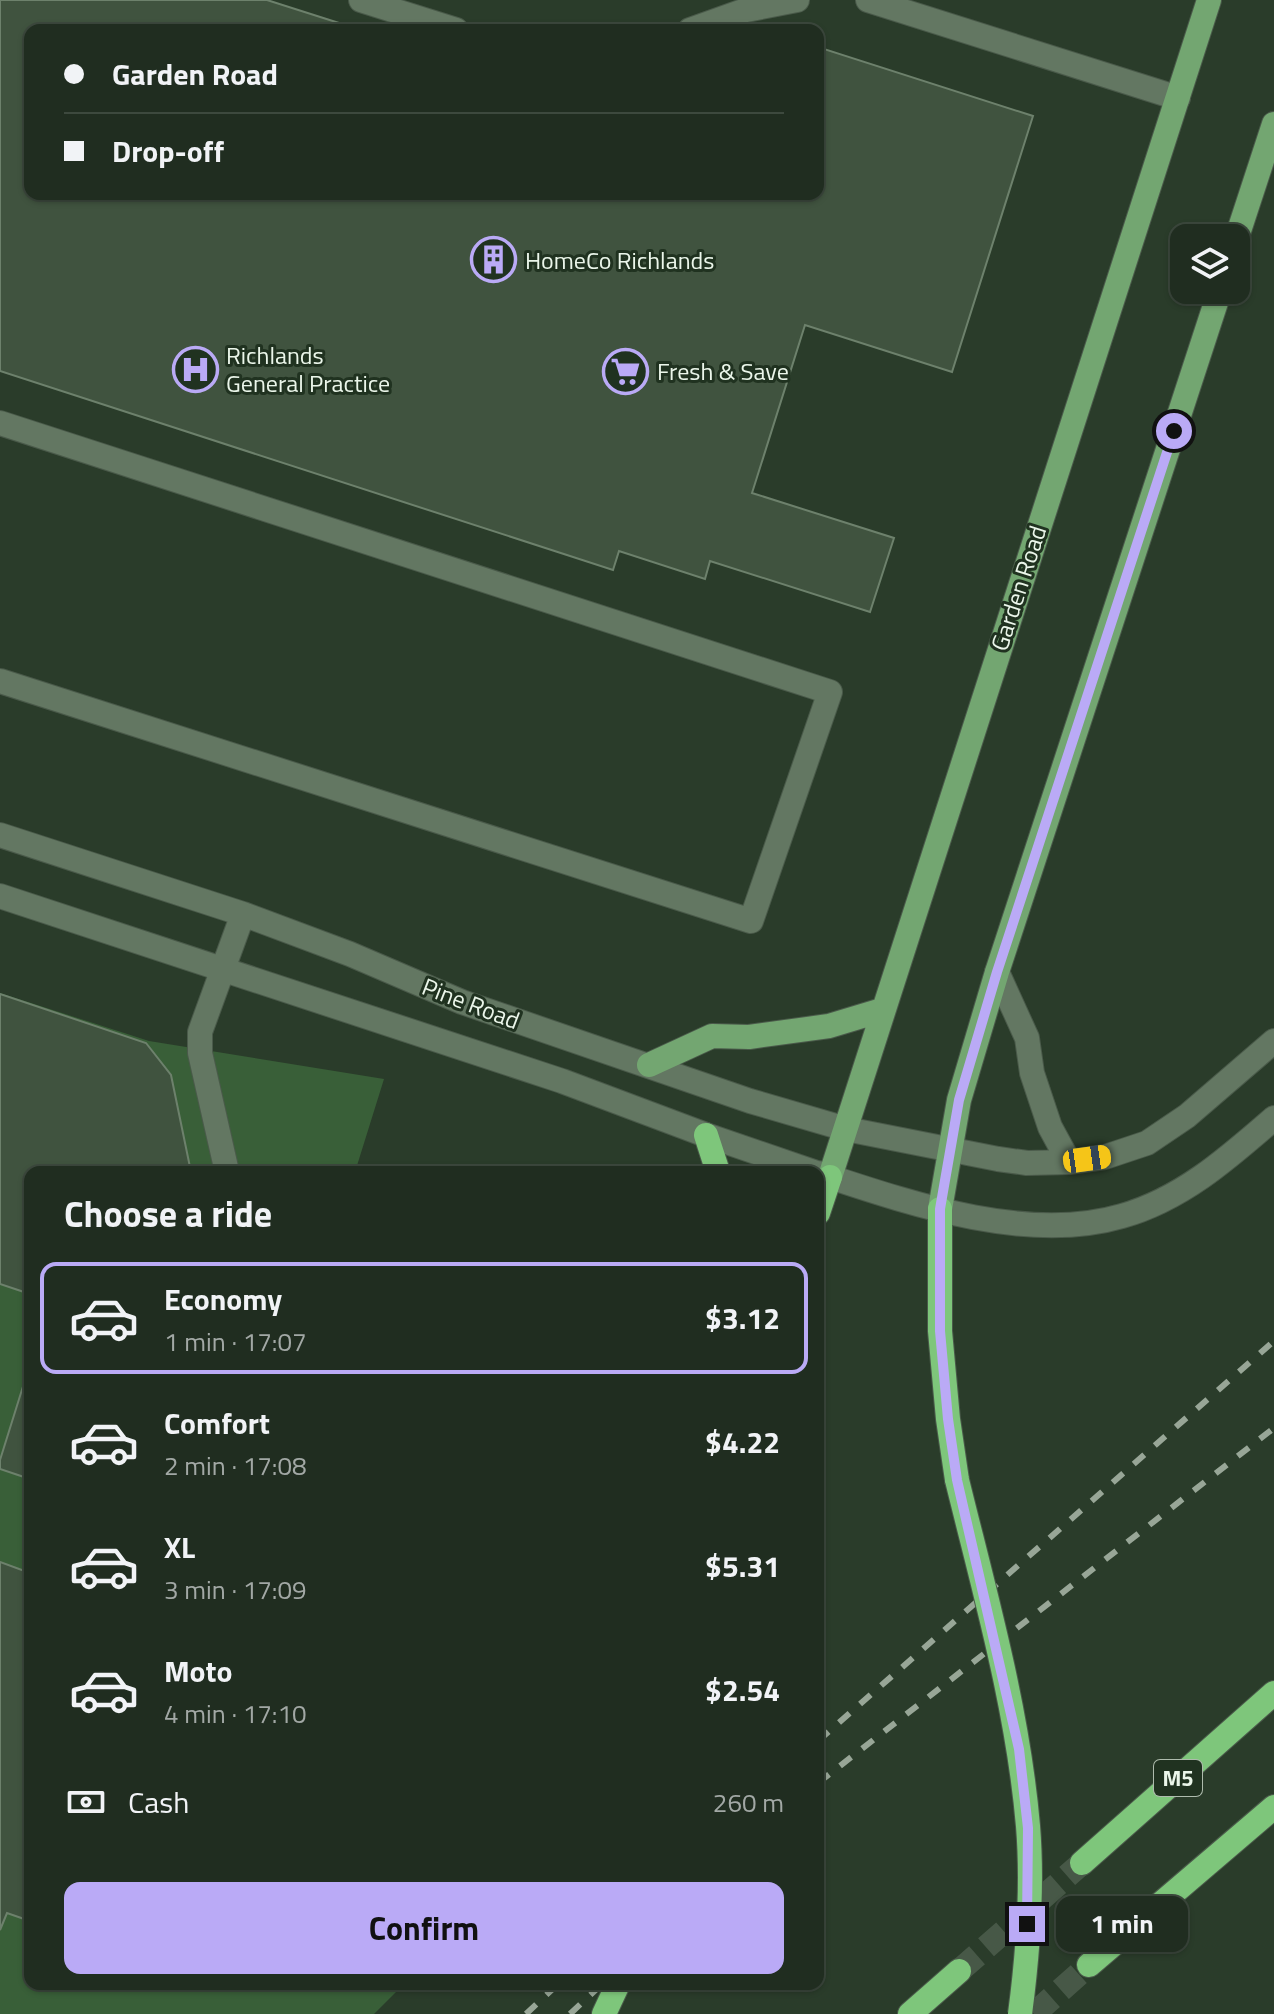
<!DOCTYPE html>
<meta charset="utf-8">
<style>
:root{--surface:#202d20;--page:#2d392d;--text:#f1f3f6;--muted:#a2a8a5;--line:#3d493e;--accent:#baaaf6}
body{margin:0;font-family:"Titillium Web",sans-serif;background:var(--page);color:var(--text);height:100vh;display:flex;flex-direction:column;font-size:30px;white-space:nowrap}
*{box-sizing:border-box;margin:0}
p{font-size:26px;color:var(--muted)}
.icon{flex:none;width:44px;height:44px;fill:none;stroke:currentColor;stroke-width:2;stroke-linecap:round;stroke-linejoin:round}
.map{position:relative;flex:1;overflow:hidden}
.side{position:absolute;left:24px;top:1166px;width:800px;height:824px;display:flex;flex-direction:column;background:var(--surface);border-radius:16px;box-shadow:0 2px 6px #0004,0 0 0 2px var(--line)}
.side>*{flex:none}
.top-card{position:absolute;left:24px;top:24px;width:800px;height:176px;border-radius:16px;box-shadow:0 2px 6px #0004,0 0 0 2px var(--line);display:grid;align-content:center;height:176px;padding:0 40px;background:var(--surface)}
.fabs{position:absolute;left:1170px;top:224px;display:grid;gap:16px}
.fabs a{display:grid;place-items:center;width:80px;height:80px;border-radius:16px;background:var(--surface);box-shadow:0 2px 6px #0004,0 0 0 2px var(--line);font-size:40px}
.end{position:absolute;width:36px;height:36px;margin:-18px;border:10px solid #baaaf6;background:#111;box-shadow:0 0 0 4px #111}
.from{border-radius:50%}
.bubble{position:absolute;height:56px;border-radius:16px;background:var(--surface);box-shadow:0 2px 6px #0004,0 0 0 2px var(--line);font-size:26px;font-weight:700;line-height:56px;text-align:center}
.car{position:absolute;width:24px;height:48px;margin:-24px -12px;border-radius:10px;box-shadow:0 0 6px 2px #0007;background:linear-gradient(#f5c518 24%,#345 0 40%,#f5c518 0 76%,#345 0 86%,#f5c518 0)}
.top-card b{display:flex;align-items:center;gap:28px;height:76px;font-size:30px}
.top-card b+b{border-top:2px solid var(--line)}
.top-card i{width:20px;height:20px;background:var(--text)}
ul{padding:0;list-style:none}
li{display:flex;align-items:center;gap:24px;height:112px;margin:0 16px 12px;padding:0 24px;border:4px solid transparent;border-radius:16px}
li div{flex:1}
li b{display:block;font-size:30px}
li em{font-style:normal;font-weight:700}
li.active{border-color:var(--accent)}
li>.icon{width:72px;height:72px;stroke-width:1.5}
h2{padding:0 40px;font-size:36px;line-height:96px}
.pay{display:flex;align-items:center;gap:20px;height:88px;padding:0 40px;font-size:30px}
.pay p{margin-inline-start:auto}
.button{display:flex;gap:16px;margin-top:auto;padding:16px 40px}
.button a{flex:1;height:92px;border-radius:16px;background:var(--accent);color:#111;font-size:32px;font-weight:700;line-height:92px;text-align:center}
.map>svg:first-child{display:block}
.green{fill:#395f38}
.building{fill:#40533f;stroke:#6d816c;stroke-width:2}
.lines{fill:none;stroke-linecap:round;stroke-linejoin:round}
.highway-tunnel{stroke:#475847;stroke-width:24;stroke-dasharray:24 12;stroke-linecap:butt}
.minor-casing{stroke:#4a5a4a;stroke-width:26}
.major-casing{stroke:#4a5a4a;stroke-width:26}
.highway-casing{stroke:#4a5a4a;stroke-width:26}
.minor{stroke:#637762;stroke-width:24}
.major{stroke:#73a671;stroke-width:24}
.highway{stroke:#7ec67b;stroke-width:24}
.rail{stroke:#98a697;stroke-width:6;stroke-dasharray:14 14;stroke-linecap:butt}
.highway-bridge-casing{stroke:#4a5a4a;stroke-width:26;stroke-linecap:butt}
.highway-bridge{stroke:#7ec67b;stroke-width:24}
.route{stroke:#baaaf6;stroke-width:10}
.labels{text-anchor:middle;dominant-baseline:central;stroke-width:6;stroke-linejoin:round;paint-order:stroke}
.shield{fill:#203220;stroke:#aebbad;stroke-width:2}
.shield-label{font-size:22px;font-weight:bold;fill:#ebf6ea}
.poi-label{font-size:24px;fill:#ebf6ea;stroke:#203220;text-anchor:start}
.street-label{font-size:24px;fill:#ebf6ea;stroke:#203220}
</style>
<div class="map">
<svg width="1274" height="2014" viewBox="0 0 1274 2014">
<rect width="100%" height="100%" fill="#2a3c2a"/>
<!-- green -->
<path class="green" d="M 0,993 L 149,1041 L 384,1079 L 355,1172 L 30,1172 L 30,1984 L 404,1984 L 374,2014 L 0,2014 Z"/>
<!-- building -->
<path class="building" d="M 0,0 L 267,0 L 361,30 L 30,30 L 30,194 L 818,194 L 818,47 L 1033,116 L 952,372 L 805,325 L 752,493 L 894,538 L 870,612 L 710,561 L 705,579 L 619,551 L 613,570 L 0,371 Z
M 732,20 L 765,30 L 729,30 Z
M 0,994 L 146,1043 L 171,1075 L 191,1172 L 30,1172 L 30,1294 L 0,1284 Z
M 30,1364 L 30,1479 L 0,1469 L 0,1460 Z
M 0,1562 L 30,1573 L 30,1921 L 7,1913 L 0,1930 Z"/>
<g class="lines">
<!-- highway-tunnel -->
<path class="highway-tunnel" d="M 959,1971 L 1082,1863
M 1034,2014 L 1089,1965"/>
<defs>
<path id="minor" d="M 361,0 L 456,30
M 868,0 L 1178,98
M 690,30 L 746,10 L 797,0
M 0,423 L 830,692 L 751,921 L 0,681
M 0,835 L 243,914 L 350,954 L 462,1002 L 750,1101 L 846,1129 L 998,1159 L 1027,1163 L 1069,1162 L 1105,1157 L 1147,1143 L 1187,1116 L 1274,1041
M 0,896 L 562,1081 L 706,1135 L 814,1172
M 997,972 L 1027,1038 L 1032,1073 L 1050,1127 L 1069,1162
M 227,1172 L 200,1053 L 200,1032 L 243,914
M 818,1173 C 909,1203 1027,1244 1122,1216 C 1182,1199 1228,1158 1274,1118"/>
<path id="major" d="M 1236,240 L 1274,124
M 649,1065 L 712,1036 L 749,1037 L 829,1026 L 882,1010
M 830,1177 L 1209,0
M 940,1209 L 959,1100 L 997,972 L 1220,290"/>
<path id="highway" d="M 706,1135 L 718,1172
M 940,1209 L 940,1331 L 948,1419 L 957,1480
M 818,1213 L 830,1177
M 1082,1863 L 1274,1693
M 1089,1965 L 1274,1807
M 604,2014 L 618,1984
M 910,2014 L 959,1971"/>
</defs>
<!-- minor casing -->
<use href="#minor" class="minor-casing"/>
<!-- major casing -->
<use href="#major" class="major-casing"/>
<!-- highway casing -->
<use href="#highway" class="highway-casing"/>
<!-- minor -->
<use href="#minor" class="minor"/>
<!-- major -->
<use href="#major" class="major"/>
<!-- highway -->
<use href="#highway" class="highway"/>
<!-- rail -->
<path class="rail" d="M 818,1741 L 1274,1341
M 818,1783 L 1274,1428
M 526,2014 L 558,1984
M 570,2014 L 602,1984"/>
<defs>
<path id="highway-bridge" d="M 957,1480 C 985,1594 1018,1709 1028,1826 C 1033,1887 1028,1953 1020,2014"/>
</defs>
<!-- highway-bridge casing -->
<use href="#highway-bridge" class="highway-bridge-casing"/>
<!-- highway-bridge -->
<use href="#highway-bridge" class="highway-bridge"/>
</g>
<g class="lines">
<!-- route -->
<path class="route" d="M 1027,1924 L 1028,1828 L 1019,1749 L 957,1480 L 948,1419 L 940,1331 L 940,1209 L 959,1100 L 997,972 L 1174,431"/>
</g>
<!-- icons -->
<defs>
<symbol id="building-ring" viewBox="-11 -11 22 22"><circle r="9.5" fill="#203220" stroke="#baaaf6" stroke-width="1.5"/><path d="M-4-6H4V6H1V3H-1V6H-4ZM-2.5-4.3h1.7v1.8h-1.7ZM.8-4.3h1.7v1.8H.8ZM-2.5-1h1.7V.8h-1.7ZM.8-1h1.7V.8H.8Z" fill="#baaaf6"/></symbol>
<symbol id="hospital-ring" viewBox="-11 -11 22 22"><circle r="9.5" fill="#203220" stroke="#baaaf6" stroke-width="1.5"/><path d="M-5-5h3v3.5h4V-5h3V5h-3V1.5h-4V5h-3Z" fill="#baaaf6"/></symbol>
<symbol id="supermarket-ring" viewBox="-11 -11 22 22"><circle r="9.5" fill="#203220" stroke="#baaaf6" stroke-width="1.5"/><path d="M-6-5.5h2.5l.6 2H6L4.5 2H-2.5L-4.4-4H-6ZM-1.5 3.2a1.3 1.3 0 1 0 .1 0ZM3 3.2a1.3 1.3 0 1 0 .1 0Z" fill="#baaaf6"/></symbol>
</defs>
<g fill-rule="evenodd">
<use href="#building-ring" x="468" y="234" width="51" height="51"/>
<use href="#hospital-ring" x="170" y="344" width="51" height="51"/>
<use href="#supermarket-ring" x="600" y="346" width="51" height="51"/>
</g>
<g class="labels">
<!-- shield labels -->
<rect class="shield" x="1154" y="1760" width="48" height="36" rx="6"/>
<g class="shield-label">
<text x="1178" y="1778">M5</text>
</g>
<!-- poi labels -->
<g class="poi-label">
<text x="525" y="260">HomeCo Richlands</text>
<text x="226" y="355">Richlands<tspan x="226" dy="28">General Practice</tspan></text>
<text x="657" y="371">Fresh &amp; Save</text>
</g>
<!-- street labels -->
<g class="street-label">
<text transform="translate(1018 588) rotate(-72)">Garden Road</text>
<text transform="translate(471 1003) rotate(21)">Pine Road</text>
</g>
</g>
</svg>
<div class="fabs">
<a><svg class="icon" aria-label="layers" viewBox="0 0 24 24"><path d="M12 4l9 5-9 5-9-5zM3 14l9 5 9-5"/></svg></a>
</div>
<i class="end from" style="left:1174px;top:431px"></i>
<i class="end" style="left:1027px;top:1924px"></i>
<div class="bubble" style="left:1056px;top:1896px;width:132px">1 min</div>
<i class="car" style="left:1087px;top:1159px;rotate:82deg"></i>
<div class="top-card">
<b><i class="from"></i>Garden Road</b>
<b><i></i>Drop-off</b>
</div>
<section class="side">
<h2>Choose a ride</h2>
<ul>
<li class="active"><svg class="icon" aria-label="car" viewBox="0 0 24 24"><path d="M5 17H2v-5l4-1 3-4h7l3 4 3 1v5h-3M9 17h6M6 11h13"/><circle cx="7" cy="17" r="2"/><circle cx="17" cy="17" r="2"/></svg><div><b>Economy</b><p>1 min · 17:07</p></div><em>$3.12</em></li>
<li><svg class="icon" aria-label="car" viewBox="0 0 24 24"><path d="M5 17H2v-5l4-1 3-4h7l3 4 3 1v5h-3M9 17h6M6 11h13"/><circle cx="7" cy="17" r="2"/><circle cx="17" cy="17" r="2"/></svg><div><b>Comfort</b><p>2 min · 17:08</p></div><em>$4.22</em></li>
<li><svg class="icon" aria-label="car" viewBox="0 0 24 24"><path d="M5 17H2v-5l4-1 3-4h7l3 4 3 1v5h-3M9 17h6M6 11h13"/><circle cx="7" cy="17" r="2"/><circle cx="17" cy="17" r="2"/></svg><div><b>XL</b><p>3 min · 17:09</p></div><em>$5.31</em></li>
<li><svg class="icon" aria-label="car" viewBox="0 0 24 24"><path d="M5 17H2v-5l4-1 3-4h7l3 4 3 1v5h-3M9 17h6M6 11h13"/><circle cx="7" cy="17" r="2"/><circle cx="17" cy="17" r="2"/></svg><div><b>Moto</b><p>4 min · 17:10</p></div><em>$2.54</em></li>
</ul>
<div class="pay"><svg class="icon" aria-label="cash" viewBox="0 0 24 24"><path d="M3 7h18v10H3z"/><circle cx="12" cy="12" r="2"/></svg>Cash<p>260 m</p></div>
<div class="button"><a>Confirm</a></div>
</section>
</div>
